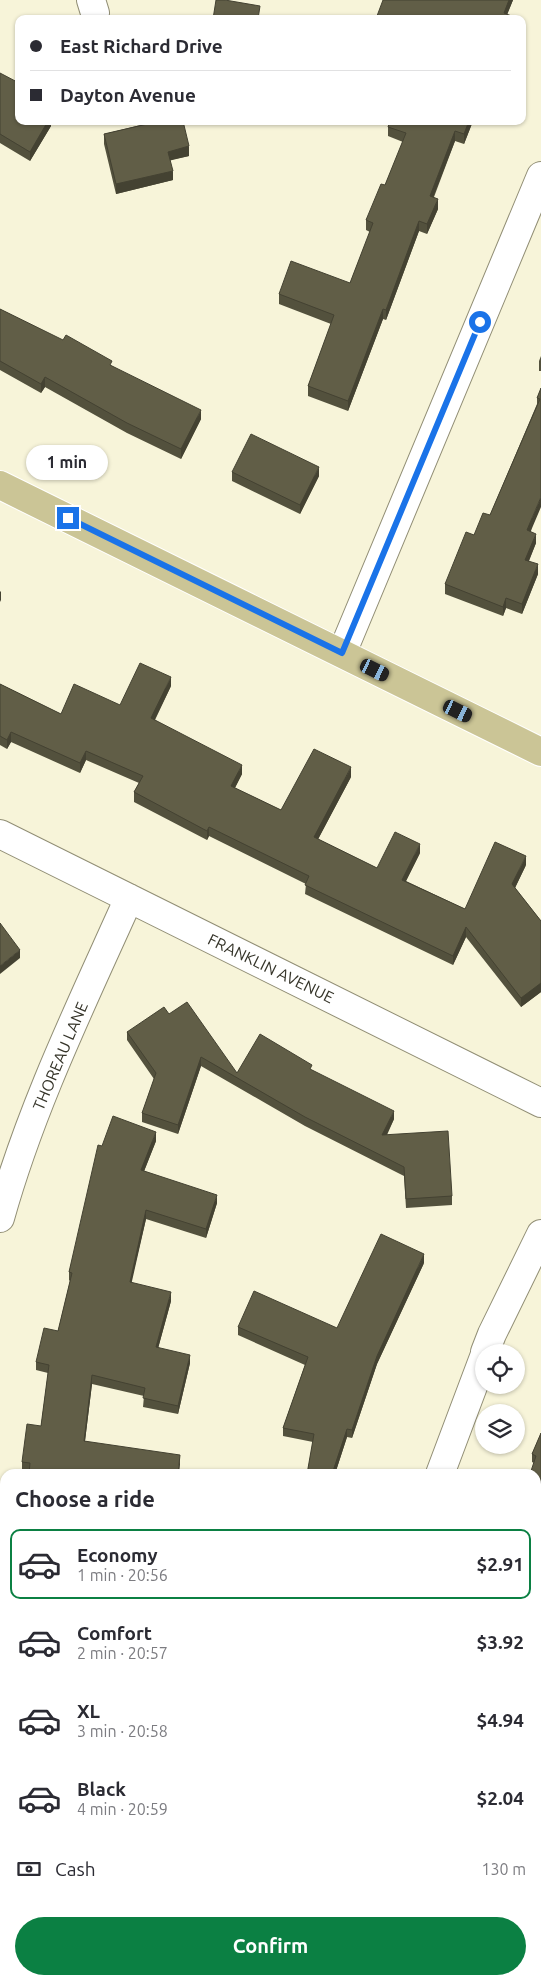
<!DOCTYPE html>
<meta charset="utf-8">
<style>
:root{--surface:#fff;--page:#f2f2f3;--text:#2b2b33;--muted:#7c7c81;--line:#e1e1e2;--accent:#0b8043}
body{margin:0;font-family:Ubuntu,sans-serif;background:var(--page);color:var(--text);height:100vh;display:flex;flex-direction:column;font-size:19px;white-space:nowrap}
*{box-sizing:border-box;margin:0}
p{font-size:16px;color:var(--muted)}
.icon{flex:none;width:28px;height:28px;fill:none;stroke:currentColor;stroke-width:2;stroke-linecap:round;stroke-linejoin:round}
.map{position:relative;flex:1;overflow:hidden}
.side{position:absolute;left:0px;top:1469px;width:541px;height:516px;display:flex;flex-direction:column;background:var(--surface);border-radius:15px 15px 0 0;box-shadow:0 1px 4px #0004}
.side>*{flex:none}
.guide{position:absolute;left:15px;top:15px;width:511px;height:110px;border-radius:10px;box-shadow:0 1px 4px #0004;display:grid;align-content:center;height:110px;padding:0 15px;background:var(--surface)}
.tools{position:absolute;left:475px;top:1344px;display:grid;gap:10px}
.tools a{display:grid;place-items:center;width:50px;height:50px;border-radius:50%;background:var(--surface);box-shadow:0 1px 4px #0004;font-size:25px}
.end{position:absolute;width:22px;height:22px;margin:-11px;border:6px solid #1a73e8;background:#fff;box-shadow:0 0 0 2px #fff}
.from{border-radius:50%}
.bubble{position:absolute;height:35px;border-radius:18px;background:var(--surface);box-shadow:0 1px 4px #0004;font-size:16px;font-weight:700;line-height:35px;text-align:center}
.car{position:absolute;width:15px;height:30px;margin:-15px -8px;border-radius:6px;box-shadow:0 0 4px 1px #0007;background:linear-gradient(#222 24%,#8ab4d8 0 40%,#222 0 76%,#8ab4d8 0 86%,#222 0)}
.guide b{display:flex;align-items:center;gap:18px;height:48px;font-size:19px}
.guide b+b{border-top:1px solid var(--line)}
.guide i{width:12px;height:12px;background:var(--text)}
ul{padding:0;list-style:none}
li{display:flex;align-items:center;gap:15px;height:70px;margin:0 10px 8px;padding:0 5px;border:2px solid transparent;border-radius:10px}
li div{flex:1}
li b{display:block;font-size:19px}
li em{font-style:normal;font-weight:700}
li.selected{border-color:var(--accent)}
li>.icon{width:45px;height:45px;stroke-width:1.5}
h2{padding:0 15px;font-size:22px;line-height:60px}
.pay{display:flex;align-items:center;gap:12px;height:55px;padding:0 15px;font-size:19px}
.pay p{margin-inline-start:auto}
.button{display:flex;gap:10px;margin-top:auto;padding:10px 15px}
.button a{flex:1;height:58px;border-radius:30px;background:var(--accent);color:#fff;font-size:20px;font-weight:700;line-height:58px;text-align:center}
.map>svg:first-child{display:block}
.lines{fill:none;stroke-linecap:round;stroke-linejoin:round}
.minor-casing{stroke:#918e75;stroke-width:30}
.major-casing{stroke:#fff;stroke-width:30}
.minor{stroke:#fff;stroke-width:28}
.major{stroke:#cbc596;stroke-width:28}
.wall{fill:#53513d}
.shaded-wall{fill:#444232}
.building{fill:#615e47;stroke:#444232}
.route{stroke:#1a73e8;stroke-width:6}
.labels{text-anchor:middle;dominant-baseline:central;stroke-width:5;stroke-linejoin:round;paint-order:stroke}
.street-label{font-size:16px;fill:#353429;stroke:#fff}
</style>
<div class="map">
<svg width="541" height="1984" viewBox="0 0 541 1984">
<rect width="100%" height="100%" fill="#f7f4d9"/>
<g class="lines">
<defs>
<path id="minor" d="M 91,0 L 95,13
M 342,653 L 541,176
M 0,834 L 541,1103
M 0,1218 C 31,1107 82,1003 129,898
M 485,1352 L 492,1334 L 541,1234
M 440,1474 L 484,1357
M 304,1984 L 305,1980"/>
<path id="major" d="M 0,485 L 541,752"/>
</defs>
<!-- minor casing -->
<use href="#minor" class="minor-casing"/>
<!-- major casing -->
<use href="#major" class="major-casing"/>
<!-- minor -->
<use href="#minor" class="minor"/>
<!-- major -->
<use href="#major" class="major"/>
</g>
<!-- wall -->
<path class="wall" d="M 443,0 L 513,0 L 507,15 L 514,19 L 377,19 L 377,16 Z
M 0,73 L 19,121 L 51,121 L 51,126 L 30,161 L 0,143 Z
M 153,121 L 183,121 L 189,156 L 170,160 L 173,180 L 116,194 L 104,144 L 104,134 L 153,122 Z
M 473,121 L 464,144 L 455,141 L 434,197 L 438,209 L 427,234 L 419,231 L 386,320 L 383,319 L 348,411 L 308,396 L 308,386 L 331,324 L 279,304 L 279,294 L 350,283 L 370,232 L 366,230 L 366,220 L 385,185 L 403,142 L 388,136 L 388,127 Z
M 0,309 L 112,366 L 201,419 L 181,459 L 127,433 L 45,387 L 41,393 L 0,370 Z
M 541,356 L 541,371 L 539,371 L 539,361 Z
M 541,388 L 531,532 L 536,543 L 529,561 L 538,574 L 522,614 L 506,608 L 503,616 L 445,594 L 445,584 L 474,535 L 490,515 L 537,404 L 537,398 Z
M 232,472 L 319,476 L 300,514 L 232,481 Z
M 0,684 L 61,714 L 120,705 L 171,686 L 155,720 L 242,774 L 235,788 L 281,810 L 351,777 L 318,839 L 377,868 L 420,853 L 406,881 L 465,909 L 526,865 L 515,888 L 541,921 L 541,992 L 521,1007 L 466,937 L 453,965 L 305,894 L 306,884 L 209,836 L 207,840 L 134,802 L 134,792 L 139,783 L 86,760 L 80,773 L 11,742 L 7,749 L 0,745 Z
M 169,1014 L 237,1073 L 312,1070 L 394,1119 L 387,1135 L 452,1196 L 452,1205 L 406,1208 L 404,1176 L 305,1126 L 201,1066 L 178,1134 L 142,1122 L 142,1113 L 154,1079 L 127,1040 L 127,1032 Z
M 156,1141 L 144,1171 L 217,1203 L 206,1238 L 146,1219 L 131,1282 L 171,1301 L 158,1348 L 190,1363 L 178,1414 L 143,1407 L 144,1396 L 92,1384 L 85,1441 L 180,1464 L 29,1472 L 22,1471 L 22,1462 L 41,1426 L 48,1373 L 36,1370 L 36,1362 L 58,1331 L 70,1281 L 69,1280 L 69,1272 L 102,1146 Z
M 424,1263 L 377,1364 L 352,1438 L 347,1437 L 335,1474 L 287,1474 L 307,1474 L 313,1442 L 283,1436 L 283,1428 L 305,1365 L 238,1335 L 238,1327 L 337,1328 Z
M 541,1433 L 541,1584 L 536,1600 L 534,1463 L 532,1462 L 532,1454 Z
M 536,1632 L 541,1633 L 541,1676 L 536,1674 Z
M 5,1676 L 5,1750 L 0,1749 L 0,1719 Z
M 536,1721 L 541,1722 L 541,1777 L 536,1776 Z
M 541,1847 L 541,1911 L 536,1909 L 536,1867 Z"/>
<!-- shaded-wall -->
<path class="shaded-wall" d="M 509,0 L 513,0 L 505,19 L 504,13 Z
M 48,121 L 51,121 L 51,126 L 30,161 L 30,152 Z
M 469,121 L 473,121 L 464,144 L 464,134 Z
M 455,131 L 455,141 L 430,205 L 430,196 Z
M 189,146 L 189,156 L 168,161 L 168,152 Z
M 173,171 L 173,180 L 116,194 L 116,184 Z
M 438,199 L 438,209 L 427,234 L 427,224 Z
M 419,221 L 419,231 L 386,320 L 386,310 Z
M 383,309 L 383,319 L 348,411 L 348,401 Z
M 45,377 L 45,387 L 41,393 L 41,384 Z
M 201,410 L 201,419 L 181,459 L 181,449 Z
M 319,467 L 319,476 L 300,514 L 300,505 Z
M 541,497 L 541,507 L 527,540 L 527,530 Z
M 536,534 L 536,543 L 525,570 L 525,560 Z
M 538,564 L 538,574 L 522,614 L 522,604 Z
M 1,591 L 1,600 L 0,602 L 0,592 Z
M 506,598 L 506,608 L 503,616 L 503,607 Z
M 171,677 L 171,686 L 151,727 L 151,718 Z
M 11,732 L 11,742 L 7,749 L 7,740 Z
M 86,751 L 86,760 L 80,773 L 80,763 Z
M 242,765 L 242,774 L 231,795 L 231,786 Z
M 351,767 L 351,777 L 314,847 L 314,837 Z
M 209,827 L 209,836 L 207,840 L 207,831 Z
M 420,844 L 420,853 L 402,889 L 402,880 Z
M 526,856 L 526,865 L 512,894 L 512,884 Z
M 466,927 L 466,937 L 453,965 L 453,956 Z
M 20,950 L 20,958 L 0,974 L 0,966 Z
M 541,983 L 541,992 L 521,1007 L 521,998 Z
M 201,1057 L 201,1066 L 178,1134 L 178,1125 Z
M 394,1111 L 394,1119 L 382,1144 L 382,1135 Z
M 156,1132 L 156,1141 L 141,1179 L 141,1170 Z
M 217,1195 L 217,1203 L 206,1238 L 206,1229 Z
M 146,1210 L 146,1219 L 130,1290 L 130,1282 Z
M 424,1254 L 424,1263 L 377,1364 L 352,1438 L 352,1430 L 377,1356 Z
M 171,1292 L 171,1301 L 156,1356 L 156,1347 Z
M 190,1355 L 190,1363 L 178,1414 L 178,1406 Z
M 92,1375 L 92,1384 L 84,1449 L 84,1441 Z
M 347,1429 L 347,1437 L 335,1474 L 332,1474 Z
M 180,1455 L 180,1464 L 179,1474 L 178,1474 Z
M 541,1576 L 541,1584 L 536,1600 L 536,1591 Z
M 5,1890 L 5,1899 L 1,1910 L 1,1902 Z
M 5,1942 L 5,1951 L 0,1964 L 0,1955 Z"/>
<!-- building -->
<path class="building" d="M 216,0 L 225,0 L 260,6 L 258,19 L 213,19 Z
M 383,0 L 509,0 L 504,13 L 514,17 L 513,19 L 384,19 L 377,16 Z
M 0,73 L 19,83 L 19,121 L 48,121 L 30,152 L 0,134 Z
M 155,121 L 183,121 L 189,146 L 168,152 L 173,171 L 116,184 L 104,134 L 156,122 Z
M 390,121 L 469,121 L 464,134 L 455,131 L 430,196 L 438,199 L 427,224 L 419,221 L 386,310 L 383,309 L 348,401 L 308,386 L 334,315 L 279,294 L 291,261 L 350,283 L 373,223 L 366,220 L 381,184 L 385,185 L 406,133 L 388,127 Z
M 0,309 L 63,340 L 66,335 L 112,361 L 110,365 L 201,410 L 181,449 L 127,423 L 45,377 L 41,384 L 0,361 Z
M 541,388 L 541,497 L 527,530 L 536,534 L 525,560 L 538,564 L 522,604 L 506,598 L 503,607 L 445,584 L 466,532 L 474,535 L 483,513 L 490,515 L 540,399 L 537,398 Z
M 251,434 L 319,467 L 300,505 L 232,472 Z
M 140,663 L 171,677 L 151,718 L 242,765 L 231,786 L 281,810 L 314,749 L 351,767 L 314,837 L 377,868 L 395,832 L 420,844 L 402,880 L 465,909 L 495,842 L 526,856 L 512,884 L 541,921 L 541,983 L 521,998 L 466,927 L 453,956 L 305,885 L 309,876 L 209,827 L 207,831 L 134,792 L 143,776 L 86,751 L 80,763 L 11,732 L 7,740 L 0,736 L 0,684 L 61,714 L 74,684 L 120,705 Z
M 0,923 L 20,950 L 0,966 Z
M 187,1002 L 237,1073 L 260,1034 L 312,1065 L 310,1069 L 394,1111 L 382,1135 L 448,1131 L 452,1196 L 406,1199 L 404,1167 L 305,1117 L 201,1057 L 178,1125 L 142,1113 L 156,1073 L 127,1032 L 164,1007 L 169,1014 Z
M 113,1116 L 156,1132 L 141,1170 L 217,1195 L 206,1229 L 146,1210 L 130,1282 L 171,1292 L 156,1347 L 190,1355 L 178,1406 L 143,1398 L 145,1388 L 92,1375 L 84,1441 L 180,1455 L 178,1474 L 29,1474 L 30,1463 L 22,1462 L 27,1424 L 41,1426 L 49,1365 L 36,1362 L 44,1328 L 58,1331 L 72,1273 L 69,1272 L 98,1145 L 102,1146 Z
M 381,1234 L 424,1254 L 377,1356 L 352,1430 L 347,1429 L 332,1474 L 287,1474 L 288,1471 L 307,1474 L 314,1434 L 283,1428 L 308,1357 L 238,1327 L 254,1291 L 337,1328 Z
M 541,1433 L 541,1576 L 536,1591 L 536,1474 L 530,1474 L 536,1456 L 532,1454 Z
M 536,1632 L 541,1633 L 541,1668 L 536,1666 Z
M 5,1676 L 5,1742 L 0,1741 L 0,1719 Z
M 536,1721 L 541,1722 L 541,1769 L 536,1768 Z
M 5,1750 L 5,1890 L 1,1902 L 5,1904 L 5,1942 L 0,1955 L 0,1766 Z
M 541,1847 L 541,1905 L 536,1904 L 536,1867 Z
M 536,1973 L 541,1974 L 541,1984 L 388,1984 L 389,1980 L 536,1980 Z
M 151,1980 L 200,1980 L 200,1984 L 151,1984 Z"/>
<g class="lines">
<!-- route -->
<path class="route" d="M 68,518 L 342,653 L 480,322"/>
</g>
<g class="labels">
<!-- street labels -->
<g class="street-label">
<text transform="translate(271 968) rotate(26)">FRANKLIN AVENUE</text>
<text transform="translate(60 1056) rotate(-67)">THOREAU LANE</text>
</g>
</g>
</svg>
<div class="tools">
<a><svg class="icon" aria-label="locate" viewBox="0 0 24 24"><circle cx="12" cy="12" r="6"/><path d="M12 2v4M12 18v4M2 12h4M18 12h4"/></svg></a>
<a><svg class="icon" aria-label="layers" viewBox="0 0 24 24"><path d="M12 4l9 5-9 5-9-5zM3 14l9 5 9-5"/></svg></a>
</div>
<i class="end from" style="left:480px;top:322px"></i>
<i class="end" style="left:68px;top:518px"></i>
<div class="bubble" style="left:26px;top:445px;width:82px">1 min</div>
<i class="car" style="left:375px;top:670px;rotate:116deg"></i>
<i class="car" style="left:458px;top:711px;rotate:116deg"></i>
<div class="guide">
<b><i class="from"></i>East Richard Drive</b>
<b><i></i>Dayton Avenue</b>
</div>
<section class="side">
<h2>Choose a ride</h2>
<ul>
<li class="selected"><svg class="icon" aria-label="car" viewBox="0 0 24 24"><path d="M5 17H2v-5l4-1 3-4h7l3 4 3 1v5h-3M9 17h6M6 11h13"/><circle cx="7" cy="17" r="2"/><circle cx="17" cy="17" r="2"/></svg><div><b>Economy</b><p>1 min · 20:56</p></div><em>$2.91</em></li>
<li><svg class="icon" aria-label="car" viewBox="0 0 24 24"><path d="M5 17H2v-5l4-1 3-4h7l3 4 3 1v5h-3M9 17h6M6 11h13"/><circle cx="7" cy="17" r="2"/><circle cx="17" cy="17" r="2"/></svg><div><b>Comfort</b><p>2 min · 20:57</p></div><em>$3.92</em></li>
<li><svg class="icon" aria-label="car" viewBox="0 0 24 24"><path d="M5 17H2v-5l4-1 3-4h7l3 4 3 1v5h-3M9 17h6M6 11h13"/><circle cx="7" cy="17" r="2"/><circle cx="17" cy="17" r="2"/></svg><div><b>XL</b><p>3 min · 20:58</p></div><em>$4.94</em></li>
<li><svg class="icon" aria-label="car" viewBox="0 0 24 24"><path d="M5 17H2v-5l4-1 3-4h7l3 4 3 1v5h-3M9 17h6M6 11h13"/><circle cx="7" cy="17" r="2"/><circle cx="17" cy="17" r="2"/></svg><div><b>Black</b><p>4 min · 20:59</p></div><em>$2.04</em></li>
</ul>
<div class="pay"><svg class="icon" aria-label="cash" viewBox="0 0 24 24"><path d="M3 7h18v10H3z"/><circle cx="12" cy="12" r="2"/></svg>Cash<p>130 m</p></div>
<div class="button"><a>Confirm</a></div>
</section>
</div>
